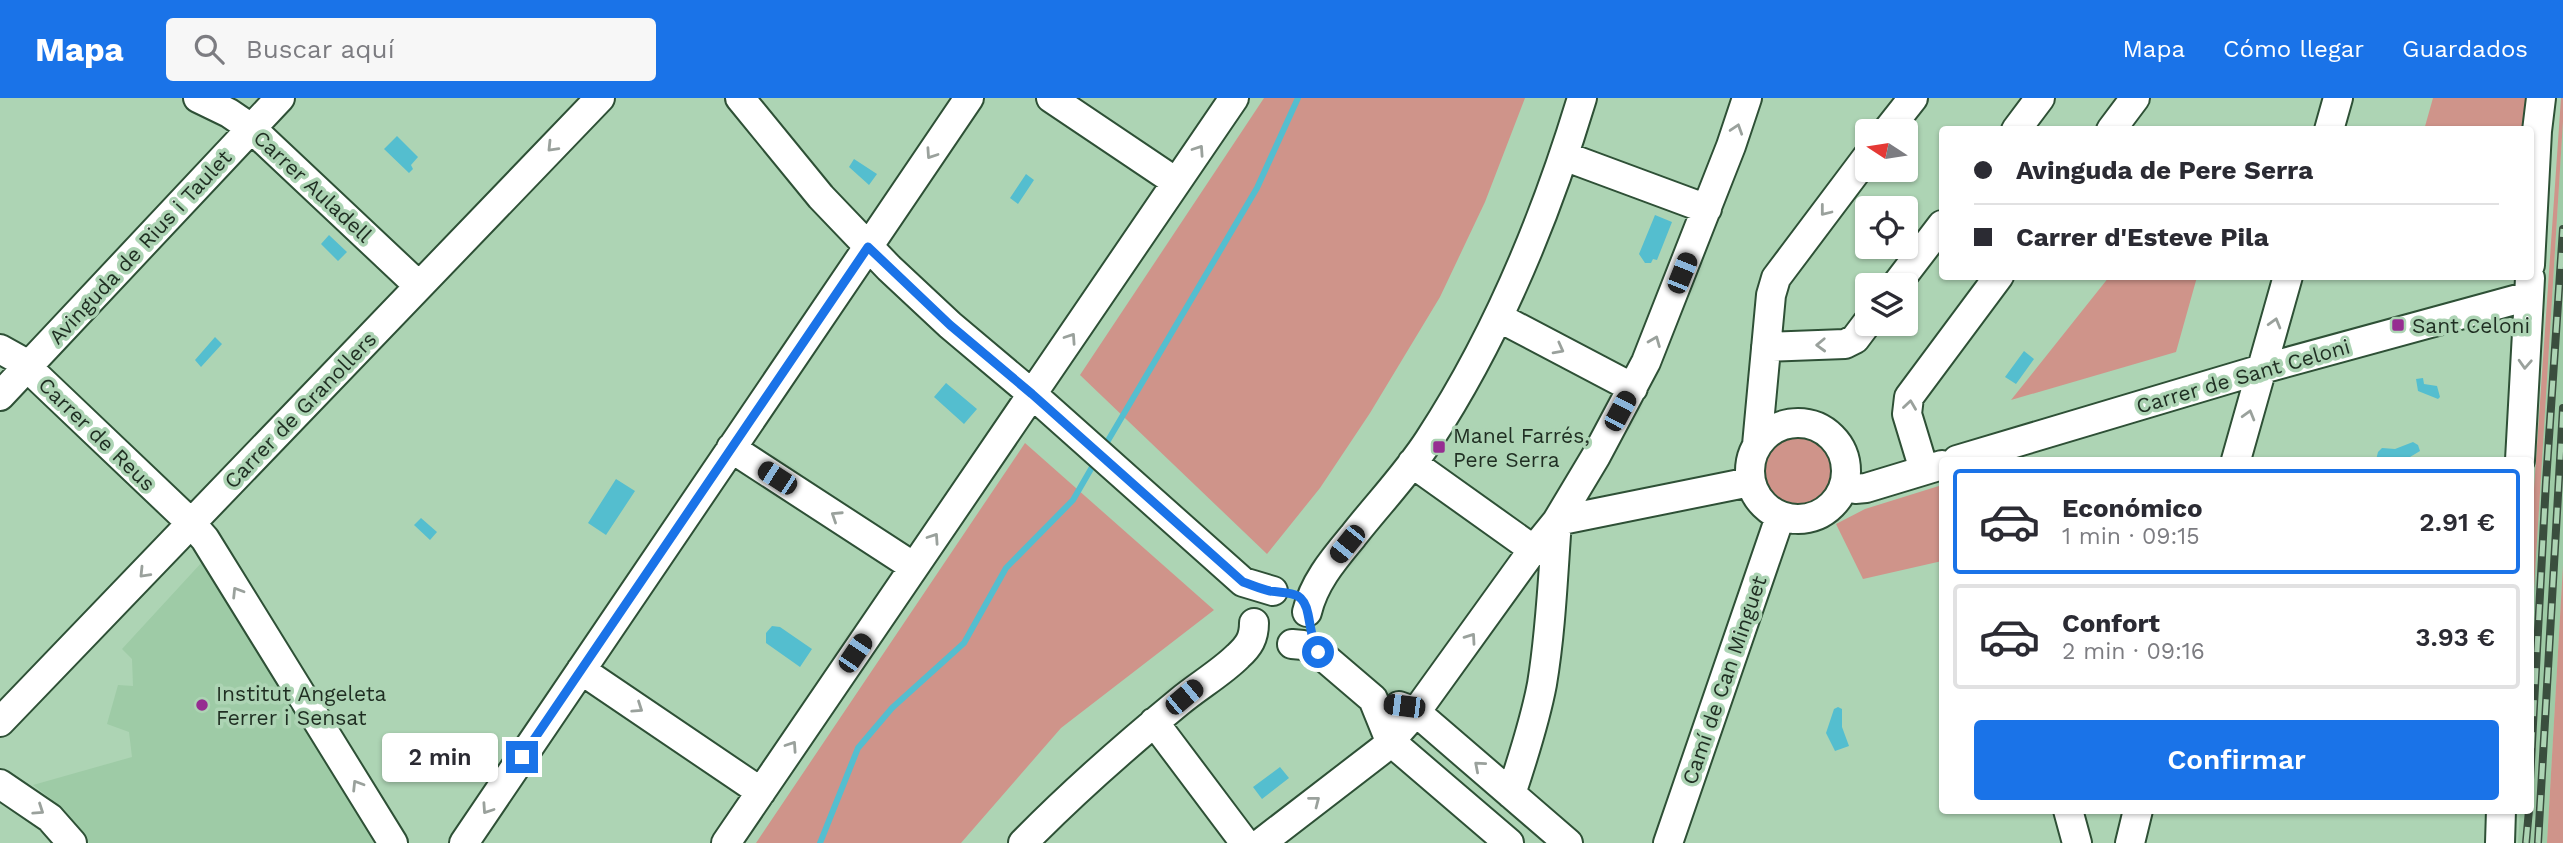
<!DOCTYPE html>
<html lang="es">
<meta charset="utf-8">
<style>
:root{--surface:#fff;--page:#f7f7f7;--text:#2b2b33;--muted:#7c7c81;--line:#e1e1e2;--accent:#1a73e8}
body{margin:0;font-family:"Work Sans",sans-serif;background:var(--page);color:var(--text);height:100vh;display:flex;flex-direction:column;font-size:26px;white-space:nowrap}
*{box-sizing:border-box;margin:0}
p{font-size:23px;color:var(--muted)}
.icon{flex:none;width:38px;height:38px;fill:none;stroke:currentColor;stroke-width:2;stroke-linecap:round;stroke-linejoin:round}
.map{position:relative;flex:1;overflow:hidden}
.details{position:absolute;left:1939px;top:359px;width:595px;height:357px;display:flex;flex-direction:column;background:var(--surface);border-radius:7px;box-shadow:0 2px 5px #0004}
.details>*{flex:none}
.hud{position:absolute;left:1939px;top:28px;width:595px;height:154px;border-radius:7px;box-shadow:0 2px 5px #0004;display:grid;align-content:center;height:154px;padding:0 35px;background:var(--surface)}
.needle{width:46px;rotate:282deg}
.fabs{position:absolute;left:1855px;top:21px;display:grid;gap:14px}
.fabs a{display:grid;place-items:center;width:63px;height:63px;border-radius:7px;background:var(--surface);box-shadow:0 2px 5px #0004;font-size:35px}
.end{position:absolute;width:32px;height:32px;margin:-16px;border:9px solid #1a73e8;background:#fff;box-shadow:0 0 0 4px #fff}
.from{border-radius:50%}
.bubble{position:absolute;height:49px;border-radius:7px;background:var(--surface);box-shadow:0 2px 5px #0004;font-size:23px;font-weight:600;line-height:49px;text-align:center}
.car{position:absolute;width:21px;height:42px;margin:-21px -10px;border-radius:9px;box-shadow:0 0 5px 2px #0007;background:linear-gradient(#222 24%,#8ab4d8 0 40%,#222 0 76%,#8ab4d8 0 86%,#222 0)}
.hud b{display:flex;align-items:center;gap:24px;height:66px;font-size:26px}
.hud b+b{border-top:2px solid var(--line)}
.hud i{width:18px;height:18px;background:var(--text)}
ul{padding:12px 0 0;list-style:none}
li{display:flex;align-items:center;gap:21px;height:105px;margin:0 14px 10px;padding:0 21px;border:4px solid var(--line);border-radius:7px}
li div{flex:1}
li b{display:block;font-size:26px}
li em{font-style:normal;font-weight:600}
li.active{border-color:var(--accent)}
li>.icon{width:63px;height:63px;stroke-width:1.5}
.button{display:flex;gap:14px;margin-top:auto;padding:14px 35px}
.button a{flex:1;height:80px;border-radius:7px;background:var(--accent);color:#fff;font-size:28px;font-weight:600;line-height:80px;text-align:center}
header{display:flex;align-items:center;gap:42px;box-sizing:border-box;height:98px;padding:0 35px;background:var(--accent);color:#fff}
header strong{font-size:33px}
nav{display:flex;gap:38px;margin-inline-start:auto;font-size:24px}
.search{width:490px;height:63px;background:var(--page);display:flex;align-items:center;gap:18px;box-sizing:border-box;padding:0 24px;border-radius:7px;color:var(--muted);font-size:26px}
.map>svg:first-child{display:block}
.built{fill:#9ecba6}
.green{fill:#cf948a}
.water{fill:#54becf}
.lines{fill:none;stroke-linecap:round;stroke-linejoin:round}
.stream{stroke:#54becf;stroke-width:6}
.minor-casing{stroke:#2e5036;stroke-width:32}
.minor{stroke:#fff;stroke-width:28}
.rail-casing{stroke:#3a4e3e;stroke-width:8}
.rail{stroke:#add4b4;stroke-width:5;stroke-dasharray:16;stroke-linecap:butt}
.oneway{stroke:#9aa19c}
.route{stroke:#1a73e8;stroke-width:9}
.poi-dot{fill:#962d91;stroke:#add4b4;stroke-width:2.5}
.labels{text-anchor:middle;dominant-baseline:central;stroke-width:7;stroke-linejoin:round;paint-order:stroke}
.street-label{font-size:21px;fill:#1f2e22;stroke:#add4b4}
.poi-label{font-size:21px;fill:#1f2e22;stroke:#add4b4;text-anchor:start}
</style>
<header>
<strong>Mapa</strong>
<div class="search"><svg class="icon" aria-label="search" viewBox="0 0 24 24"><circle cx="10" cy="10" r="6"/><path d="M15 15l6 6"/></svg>Buscar aquí</div>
<nav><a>Mapa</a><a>Cómo llegar</a><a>Guardados</a></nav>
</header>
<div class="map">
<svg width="2563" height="745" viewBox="0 0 2563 745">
<rect width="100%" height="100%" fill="#add4b4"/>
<!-- built -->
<path class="built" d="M 2563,23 L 2563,467 L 2547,745 L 2518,745 L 2520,712 L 2530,712 L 2531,540 Z
M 203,463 L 377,745 L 89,745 L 64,711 L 33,687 L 132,659 L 129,634 L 107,626 L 118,587 L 133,588 L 132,561 L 122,551 Z"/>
<!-- green -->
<path class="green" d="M 1264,0 L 1525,0 L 1485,104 L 1440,199 L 1370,315 L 1320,390 L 1267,456 L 1080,277 Z
M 2433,0 L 2541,0 L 2530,32 L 2424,32 Z
M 2561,0 L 2563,0 L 2563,23 L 2531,540 L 2531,435 Z
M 2109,179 L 2197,179 L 2176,254 L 2011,302 Z
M1759 373a38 38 0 1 1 76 0a38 38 0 1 1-76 0Z
M 1025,345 L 1214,512 L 1061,630 L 961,745 L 756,745 Z
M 1942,387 L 1942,463 L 1863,481 L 1836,426 L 1865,411 Z
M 2563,467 L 2563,745 L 2547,745 Z"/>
<!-- water -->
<path class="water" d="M 397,38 L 418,59 L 411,67 L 413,71 L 409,75 L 384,51 Z
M 854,61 L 877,76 L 869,87 L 849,69 Z
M 1026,76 L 1034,82 L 1018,106 L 1010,100 Z
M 1655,117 L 1672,124 L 1657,162 L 1653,161 L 1651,165 L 1645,165 L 1639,156 Z
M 329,137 L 347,154 L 338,163 L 321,146 Z
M 215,239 L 222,246 L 201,269 L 195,262 Z
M 2024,253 L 2034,261 L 2016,286 L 2005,279 Z
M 2423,280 L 2424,286 L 2437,288 L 2440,299 L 2438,301 L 2418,293 L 2416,281 Z
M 946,285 L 977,311 L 964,326 L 934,299 Z
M 2413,344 L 2418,347 L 2420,353 L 2405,362 L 2376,362 L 2378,354 L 2382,350 L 2395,351 Z
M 616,381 L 635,393 L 606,437 L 588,425 Z
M 421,420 L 437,434 L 430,442 L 414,427 Z
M 772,528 L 780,529 L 812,551 L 800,569 L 766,545 L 766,535 Z
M 1838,609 L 1842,611 L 1842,629 L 1849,648 L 1835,653 L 1826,635 L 1834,611 Z
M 1280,669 L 1289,680 L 1262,701 L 1253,689 Z"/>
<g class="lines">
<!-- stream -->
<path class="stream" d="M 1103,351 L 1257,90 L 1298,0
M 820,745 L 858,650 L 892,610 L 964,545 L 1006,470 L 1073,402 L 1095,364"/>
<defs>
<path id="minor" d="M 198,0 L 229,15 L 251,30 L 419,188
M 740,0 L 821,99 L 889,170 L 950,227 L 1032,296 L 1243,484 L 1273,493
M 1051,0 L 1176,84
M 2016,32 L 2040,0
M 2111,32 L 2135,0
M 2329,32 L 2338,0
M 1887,33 L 1913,0
M 1564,58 L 1707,111
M 2530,167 L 2537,33 L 2541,0
M 1896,187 L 1942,127
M 1498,219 L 1633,290
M 1766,249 L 1845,246 L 1855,241 L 1867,225
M 0,251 L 18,261 L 27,269 L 191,425 L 205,441 L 393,745
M 0,298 L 280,0
M1750 373a48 48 0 1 1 96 0a48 48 0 1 1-96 0Z
M 1757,347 L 1771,197 L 1776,180 L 1867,59
M 731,350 L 914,469
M 1957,362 L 2262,271 L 2529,198
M 2236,362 L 2288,178
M 2520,362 L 2530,180
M 1412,365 L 1534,452
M 1924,372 L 1907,316 L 1909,299 L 1999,178
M 1845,386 L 1855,391 L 1866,390 L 1942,367
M 1307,514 C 1314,484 1334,461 1353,438 C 1378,406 1407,376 1429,342 C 1497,238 1546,119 1582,0
M 1292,546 L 1303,547 L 1318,554 L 1373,601 L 1390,643 L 1509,745
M 581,572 L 761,694
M 1399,608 L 1416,614 L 1568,745
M 0,624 L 600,0
M 1154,624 L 1245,745
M 0,686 L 50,720 L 72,745
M 1511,696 C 1523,660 1535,623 1542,586 C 1551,532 1553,477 1557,423 L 1750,384
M 2068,712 L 2077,745
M 464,745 L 969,0
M 726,745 L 1234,0
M 1023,745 C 1073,694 1123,650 1179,604 C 1198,588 1221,575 1238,558 C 1249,548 1254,540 1254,525
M 1261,745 L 1383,651 L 1416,614 L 1527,460 L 1557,423 L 1596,358 L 1646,264 L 1731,48 L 1747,0
M 1668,745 L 1780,419
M 2130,745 L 2138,712
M 2500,745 L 2501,712"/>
</defs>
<!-- minor casing -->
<use href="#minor" class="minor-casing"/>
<!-- minor -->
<use href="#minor" class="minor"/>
<defs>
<path id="rail" d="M 2530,682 L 2546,384 L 2563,131
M 2526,745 L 2529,712
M 2538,745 L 2563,310"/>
</defs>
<!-- rail casing -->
<use href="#rail" class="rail-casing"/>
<!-- rail -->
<use href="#rail" class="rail"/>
</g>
<!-- one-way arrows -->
<defs><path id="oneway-chevron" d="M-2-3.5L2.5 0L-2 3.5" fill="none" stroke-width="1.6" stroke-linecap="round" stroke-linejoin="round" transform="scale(1.75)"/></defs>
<g class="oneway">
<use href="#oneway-chevron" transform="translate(1737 31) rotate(-72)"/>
<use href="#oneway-chevron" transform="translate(552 49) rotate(134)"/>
<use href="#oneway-chevron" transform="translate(1199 52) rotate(-56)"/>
<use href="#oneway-chevron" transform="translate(931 56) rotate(124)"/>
<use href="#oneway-chevron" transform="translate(1825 113) rotate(128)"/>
<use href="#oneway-chevron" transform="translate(2275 225) rotate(-74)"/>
<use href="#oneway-chevron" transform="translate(1071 240) rotate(-56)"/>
<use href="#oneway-chevron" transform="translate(1655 243) rotate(-68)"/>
<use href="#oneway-chevron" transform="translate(1821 247) rotate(178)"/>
<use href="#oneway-chevron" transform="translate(1559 251) rotate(28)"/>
<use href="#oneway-chevron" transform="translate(2525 266) rotate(93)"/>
<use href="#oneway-chevron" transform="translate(1910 307) rotate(-82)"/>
<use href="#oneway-chevron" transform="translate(2249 317) rotate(-74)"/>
<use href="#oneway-chevron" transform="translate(836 418) rotate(-147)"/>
<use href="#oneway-chevron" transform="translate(934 440) rotate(-56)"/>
<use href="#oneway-chevron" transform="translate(144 475) rotate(134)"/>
<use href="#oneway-chevron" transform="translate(237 494) rotate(-122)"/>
<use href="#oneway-chevron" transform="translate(1471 540) rotate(-55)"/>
<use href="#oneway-chevron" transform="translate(638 610) rotate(34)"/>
<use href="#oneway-chevron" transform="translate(792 648) rotate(-56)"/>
<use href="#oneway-chevron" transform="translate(1479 668) rotate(-139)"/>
<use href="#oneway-chevron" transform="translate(357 687) rotate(-122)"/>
<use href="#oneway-chevron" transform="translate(1315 703) rotate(-38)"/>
<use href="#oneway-chevron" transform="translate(487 711) rotate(124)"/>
<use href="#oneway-chevron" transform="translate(39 712) rotate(34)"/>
</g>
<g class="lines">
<!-- route -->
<path class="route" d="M 522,659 L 868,149 L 950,227 L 1032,296 L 1243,484 C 1252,487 1261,491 1270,493 C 1288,496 1303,491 1308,516 C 1311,530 1311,540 1318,554"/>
</g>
<!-- markers -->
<g class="poi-dot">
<rect x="2391" y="220" width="14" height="14" rx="3.5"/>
<rect x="1432" y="342" width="14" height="14" rx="3.5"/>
<circle cx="202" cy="607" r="7"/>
</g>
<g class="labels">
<!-- street labels -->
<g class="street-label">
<text transform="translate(313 88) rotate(43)">Carrer Auladell</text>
<text transform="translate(140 149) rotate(-47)">Avinguda de Rius i Taulet</text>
<text transform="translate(2243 278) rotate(-16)">Carrer de Sant Celoni</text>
<text transform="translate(300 312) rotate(-46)">Carrer de Granollers</text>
<text transform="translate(97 336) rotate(44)">Carrer de Reus</text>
<text transform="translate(1724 582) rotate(-71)">Camí de Can Minguet</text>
</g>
<!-- poi labels -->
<g class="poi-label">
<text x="2412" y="227">Sant Celoni</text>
<text x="1453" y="337">Manel Farrés,<tspan x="1453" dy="24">Pere Serra</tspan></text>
<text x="216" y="595">Institut Angeleta<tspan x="216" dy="24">Ferrer i Sensat</tspan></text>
</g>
</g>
</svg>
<div class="fabs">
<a><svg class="needle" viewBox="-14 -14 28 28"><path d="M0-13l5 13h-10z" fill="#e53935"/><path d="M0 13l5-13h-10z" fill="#7c7c81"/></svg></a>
<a><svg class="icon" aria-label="locate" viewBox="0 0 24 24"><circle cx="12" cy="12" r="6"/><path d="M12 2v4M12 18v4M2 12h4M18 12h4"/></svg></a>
<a><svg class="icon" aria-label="layers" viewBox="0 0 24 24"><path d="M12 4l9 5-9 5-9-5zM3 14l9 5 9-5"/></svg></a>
</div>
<i class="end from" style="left:1318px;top:554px"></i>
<i class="end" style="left:522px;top:659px"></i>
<div class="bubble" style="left:382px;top:635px;width:116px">2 min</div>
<i class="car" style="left:1682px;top:175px;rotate:22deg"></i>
<i class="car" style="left:1620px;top:313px;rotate:28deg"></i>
<i class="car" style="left:777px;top:380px;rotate:303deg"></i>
<i class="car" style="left:1347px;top:446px;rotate:219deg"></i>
<i class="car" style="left:855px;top:555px;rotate:34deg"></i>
<i class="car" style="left:1184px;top:599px;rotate:50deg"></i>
<i class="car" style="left:1404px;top:608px;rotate:277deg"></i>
<div class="hud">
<b><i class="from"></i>Avinguda de Pere Serra</b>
<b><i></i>Carrer d'Esteve Pila</b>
</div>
<section class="details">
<ul>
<li class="active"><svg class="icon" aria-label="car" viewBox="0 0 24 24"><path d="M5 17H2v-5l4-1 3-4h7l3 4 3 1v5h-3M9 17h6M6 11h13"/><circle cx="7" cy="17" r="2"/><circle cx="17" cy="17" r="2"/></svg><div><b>Económico</b><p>1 min · 09:15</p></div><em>2.91 €</em></li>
<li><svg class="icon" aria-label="car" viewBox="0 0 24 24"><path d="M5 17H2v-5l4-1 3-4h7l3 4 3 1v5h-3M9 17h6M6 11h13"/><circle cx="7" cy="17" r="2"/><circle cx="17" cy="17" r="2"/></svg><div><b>Confort</b><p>2 min · 09:16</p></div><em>3.93 €</em></li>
</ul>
<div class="button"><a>Confirmar</a></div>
</section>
</div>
